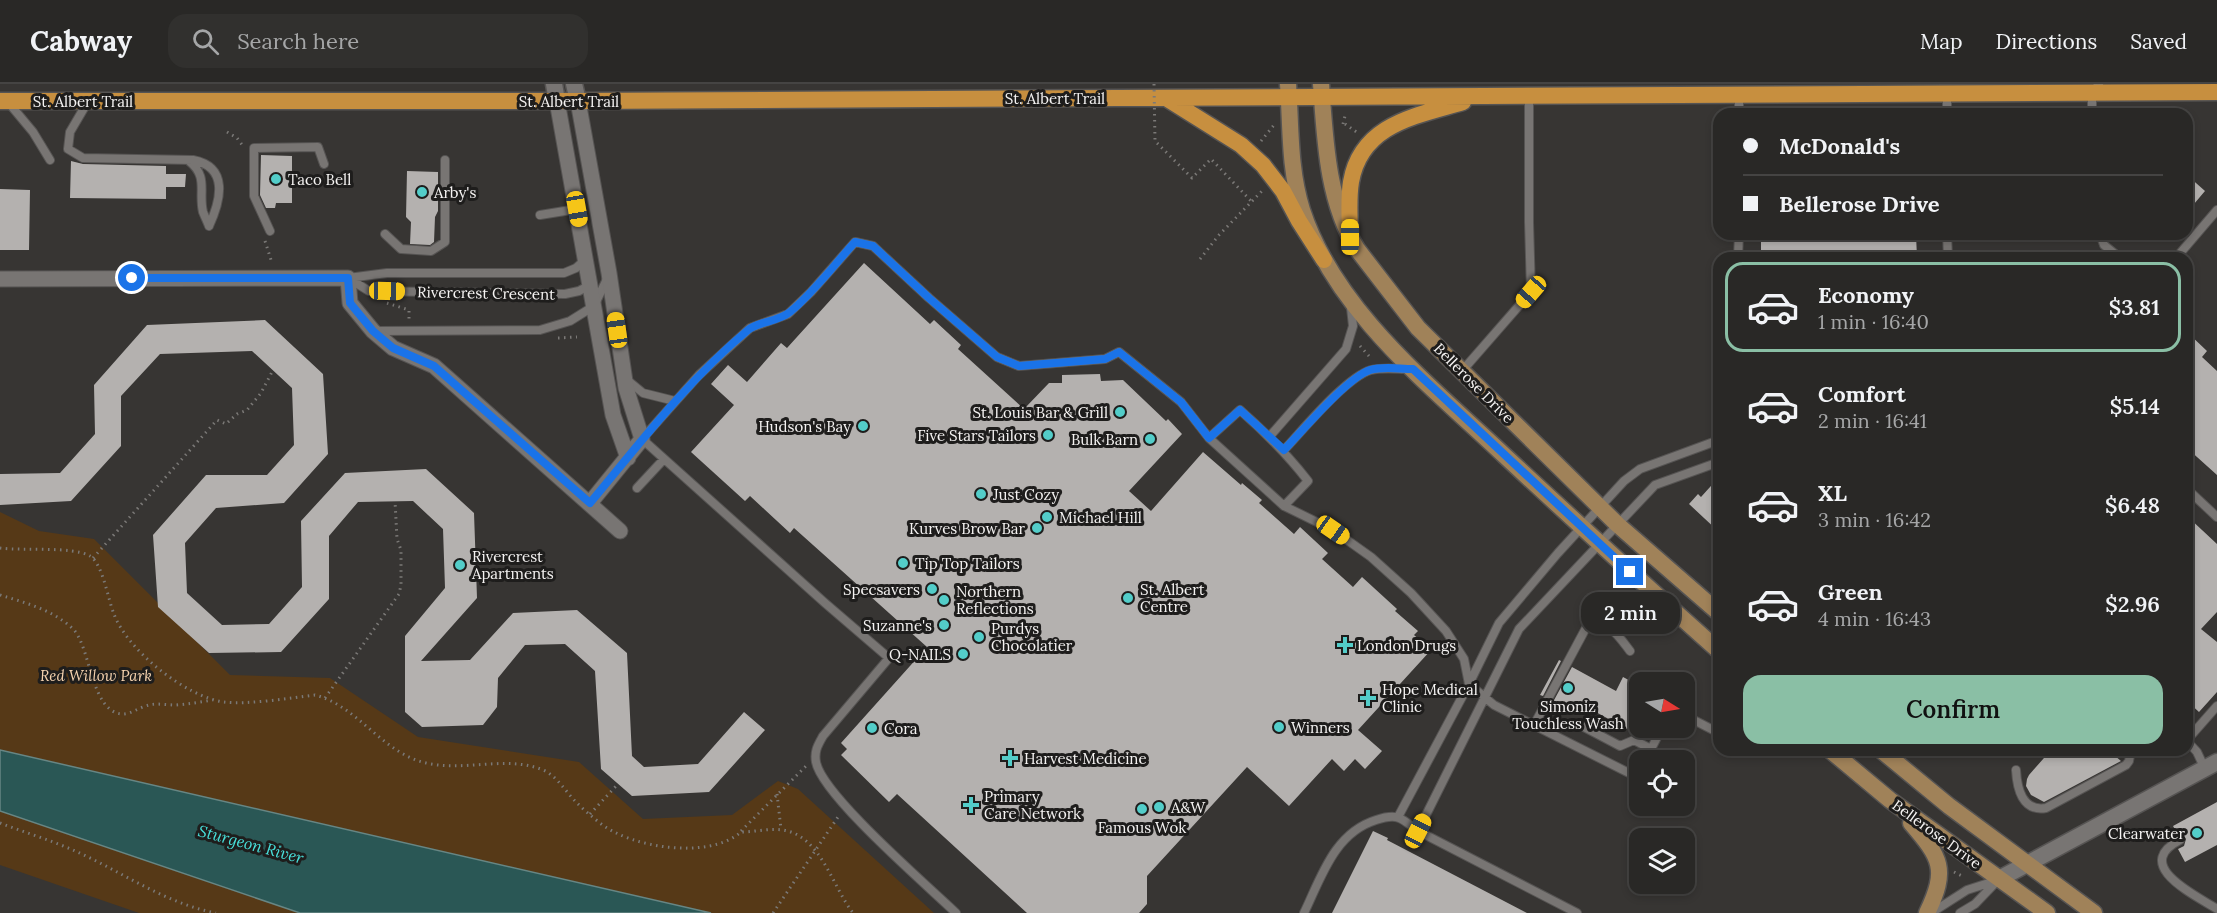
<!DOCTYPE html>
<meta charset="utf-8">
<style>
:root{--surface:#292826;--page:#31302e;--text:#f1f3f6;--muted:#a5a6a7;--line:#454443;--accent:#8abfa5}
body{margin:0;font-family:Lora,serif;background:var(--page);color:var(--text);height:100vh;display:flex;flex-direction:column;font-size:22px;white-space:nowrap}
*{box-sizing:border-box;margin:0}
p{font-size:20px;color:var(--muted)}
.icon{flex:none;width:33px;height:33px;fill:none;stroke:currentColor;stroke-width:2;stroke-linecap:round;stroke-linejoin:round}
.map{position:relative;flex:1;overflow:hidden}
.panel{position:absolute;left:1713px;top:168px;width:480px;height:504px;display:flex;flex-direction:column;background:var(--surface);border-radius:18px;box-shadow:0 3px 9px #0003,0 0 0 2px var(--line)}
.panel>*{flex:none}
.banner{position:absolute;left:1713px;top:24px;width:480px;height:132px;border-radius:18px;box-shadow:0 3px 9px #0003,0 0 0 2px var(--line);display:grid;align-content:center;height:132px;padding:0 30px;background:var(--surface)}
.needle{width:39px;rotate:101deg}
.buttons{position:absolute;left:1629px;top:588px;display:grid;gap:12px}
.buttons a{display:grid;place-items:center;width:66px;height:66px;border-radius:12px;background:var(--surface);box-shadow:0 3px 9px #0003,0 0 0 2px var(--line);font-size:30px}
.end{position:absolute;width:27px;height:27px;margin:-14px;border:8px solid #1a73e8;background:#fff;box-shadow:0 0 0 3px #fff}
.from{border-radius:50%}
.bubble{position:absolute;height:42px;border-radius:18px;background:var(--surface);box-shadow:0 3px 9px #0003,0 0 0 2px var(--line);font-size:20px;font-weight:600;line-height:42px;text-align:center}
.car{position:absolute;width:18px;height:36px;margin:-18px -9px;border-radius:8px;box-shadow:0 0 4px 2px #0007;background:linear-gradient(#f5c518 24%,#345 0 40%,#f5c518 0 76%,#345 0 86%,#f5c518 0)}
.banner b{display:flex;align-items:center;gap:21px;height:57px;font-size:22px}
.banner b+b{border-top:2px solid var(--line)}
.banner i{width:15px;height:15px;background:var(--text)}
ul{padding:10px 0 0;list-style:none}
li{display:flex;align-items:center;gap:18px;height:90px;margin:0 12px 9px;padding:0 18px;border:3px solid transparent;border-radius:18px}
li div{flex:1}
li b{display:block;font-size:22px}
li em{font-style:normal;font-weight:600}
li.on{border-color:var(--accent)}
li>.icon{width:54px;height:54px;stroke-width:1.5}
.primary-button{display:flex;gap:12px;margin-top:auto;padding:12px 30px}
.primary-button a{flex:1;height:69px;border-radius:18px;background:var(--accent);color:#111;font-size:24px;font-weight:600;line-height:69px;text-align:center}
header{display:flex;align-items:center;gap:36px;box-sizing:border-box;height:84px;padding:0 30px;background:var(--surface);border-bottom:2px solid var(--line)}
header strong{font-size:28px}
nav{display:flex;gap:33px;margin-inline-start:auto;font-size:21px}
.search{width:420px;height:54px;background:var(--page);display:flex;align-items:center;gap:15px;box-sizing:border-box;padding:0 21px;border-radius:18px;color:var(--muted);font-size:22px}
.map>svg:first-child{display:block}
.green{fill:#563917}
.water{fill:#2a5755;stroke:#678684;stroke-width:1.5}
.building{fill:#b4b1af}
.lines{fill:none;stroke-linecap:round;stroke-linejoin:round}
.service-casing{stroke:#565453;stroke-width:10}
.minor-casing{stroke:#565453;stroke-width:17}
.tertiary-casing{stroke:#565453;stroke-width:19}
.secondary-casing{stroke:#565453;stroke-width:19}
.primary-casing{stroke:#565453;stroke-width:19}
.path{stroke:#7b7977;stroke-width:3;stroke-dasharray:1.5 4.5;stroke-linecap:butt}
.service{stroke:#787573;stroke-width:8}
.minor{stroke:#787573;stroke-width:15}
.tertiary{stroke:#787573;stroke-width:16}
.secondary{stroke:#a08259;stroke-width:16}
.primary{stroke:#c78f3f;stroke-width:16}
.path-bridge{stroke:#7b7977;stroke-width:3;stroke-dasharray:1.5 4.5;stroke-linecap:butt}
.route{stroke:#1a73e8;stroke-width:8}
.poi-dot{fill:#53cdc9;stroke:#1e1d1c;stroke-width:2}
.labels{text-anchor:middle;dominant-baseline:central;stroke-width:6;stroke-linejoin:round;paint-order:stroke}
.street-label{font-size:15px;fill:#f5f3f2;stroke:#1e1d1c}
.poi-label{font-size:15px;fill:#f5f3f2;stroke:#1e1d1c;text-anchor:start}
.park-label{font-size:15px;font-style:italic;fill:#f6d3af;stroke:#1e1d1c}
.water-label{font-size:16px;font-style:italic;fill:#48dfda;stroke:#1e1d1c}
</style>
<header>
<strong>Cabway</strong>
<div class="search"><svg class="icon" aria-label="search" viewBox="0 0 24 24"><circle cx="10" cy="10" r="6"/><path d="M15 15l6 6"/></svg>Search here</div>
<nav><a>Map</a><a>Directions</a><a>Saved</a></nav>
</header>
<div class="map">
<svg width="2217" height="829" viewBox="0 0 2217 829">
<rect width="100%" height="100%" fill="#373533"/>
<!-- green -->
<path class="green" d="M 0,428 L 39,447 L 94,455 L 230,591 L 330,594 L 418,653 L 579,678 L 643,735 L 732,731 L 778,697 L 798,705 L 934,829 L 711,829 L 0,666 Z
M 0,727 L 300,829 L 139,829 L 0,781 Z"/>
<!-- water -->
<path class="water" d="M 0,666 L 711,829 L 300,829 L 0,727 Z"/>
<!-- building -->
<path class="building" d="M 261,71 L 292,72 L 292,119 L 276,119 L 275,124 L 266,124 L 260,111 Z
M 71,77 L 83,80 L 166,82 L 166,90 L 186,90 L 185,103 L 166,103 L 166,115 L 70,114 Z
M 407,87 L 438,88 L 438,127 L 435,133 L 434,158 L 430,161 L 410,160 L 411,138 L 406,133 Z
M 2187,91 L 2205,107 L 2194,120 L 2187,113 Z
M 0,105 L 30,106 L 29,166 L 0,166 Z
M 1761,150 L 1916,150 L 1917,174 L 1761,174 Z
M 864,179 L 930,240 L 934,236 L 961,261 L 958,265 L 1024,325 L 1049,299 L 1062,299 L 1062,291 L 1100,290 L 1101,297 L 1123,296 L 1166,337 L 1168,335 L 1182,350 L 1129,407 L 1151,427 L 1203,368 L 1241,401 L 1242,399 L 1262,416 L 1259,419 L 1294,450 L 1300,443 L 1328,469 L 1322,475 L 1353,503 L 1362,493 L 1397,525 L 1395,527 L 1418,547 L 1414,551 L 1431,566 L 1358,646 L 1382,667 L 1365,685 L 1355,675 L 1344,687 L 1332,675 L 1289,722 L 1247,683 L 1147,792 L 1147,820 L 1139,829 L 1027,829 L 897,710 L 889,718 L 841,671 L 847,665 L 841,659 L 927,563 L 794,444 L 790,449 L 750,412 L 745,417 L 691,368 L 734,321 L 711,300 L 728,281 L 747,298 L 781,259 L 787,264 Z
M 265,236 L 323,290 L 328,370 L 284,419 L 216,424 L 185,459 L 187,509 L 222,541 L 269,540 L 302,503 L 301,437 L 345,389 L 426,385 L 474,429 L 477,514 L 421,577 L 470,576 L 513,529 L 577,526 L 627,569 L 632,672 L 644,683 L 698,680 L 744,628 L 765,646 L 709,708 L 632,712 L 601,685 L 595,587 L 565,560 L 525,561 L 498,594 L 497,623 L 483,641 L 422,643 L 405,628 L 405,552 L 445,504 L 443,445 L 413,417 L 358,418 L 329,452 L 329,515 L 281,568 L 209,569 L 158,523 L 153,451 L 206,391 L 267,391 L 294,361 L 292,304 L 252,267 L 160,270 L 121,312 L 121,362 L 71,417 L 0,421 L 0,390 L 60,389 L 95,350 L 94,301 L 147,241 Z
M 2187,248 L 2207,267 L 2202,273 L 2217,287 L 2217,391 L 2187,364 Z
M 1719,393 L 1719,448 L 1689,420 L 1698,410 L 1701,413 Z
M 2187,432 L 2217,460 L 2217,528 L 2201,545 L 2217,558 L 2217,608 L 2199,628 L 2187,617 Z
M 1559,576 L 1561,577 L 1543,612 L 1540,611 Z
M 1572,583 L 1616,607 L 1623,593 L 1640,602 L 1640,621 L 1627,645 L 1583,621 L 1578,631 L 1553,618 Z
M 2051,666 L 2108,666 L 2121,677 L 2044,718 L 2031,711 L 2026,702 L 2027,695 L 2029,691 Z
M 2217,718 L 2217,761 L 2185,778 L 2178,765 L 2184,762 L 2186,755 L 2183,751 L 2178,751 L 2173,742 Z
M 1373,747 L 1388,754 L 1387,756 L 1527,829 L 1332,829 Z"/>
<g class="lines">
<defs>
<path id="service" d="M 8,18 L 33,48 L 50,76
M 87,19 L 70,48 L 68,65 L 83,74 L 193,76 C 229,83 221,116 209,142
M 1739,30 L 1739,11
M 1947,30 L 1947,9
M 2092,30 L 2092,9 L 2099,0
M 189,77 C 209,93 198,108 203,128 C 205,133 207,137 209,142
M 540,131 L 577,125
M 270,147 L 254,112 L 254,64 L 318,63 L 324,80
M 385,150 L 401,165 L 431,167 L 445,158 L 445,76
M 1947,150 L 1948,174
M 2100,150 L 2104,161 L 2120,174
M 1738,174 L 1739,150
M 2176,174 L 2217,126
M 348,194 L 369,207 L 565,210 L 579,207 L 590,201
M 348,194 L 387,189 L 564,189 L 576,184 L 585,176
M 375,247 L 540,246 L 570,237 L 594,222 L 607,195
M 1462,287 L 1531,208 L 1529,138 L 1529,12
M 626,295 L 643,309 L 675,317
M 1270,352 L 1346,265 L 1353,242 L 1351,224
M 1209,354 L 1240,326 C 1265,348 1287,370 1308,397 L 1284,422
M 1284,366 C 1303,346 1346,293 1371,286 C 1383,283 1397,285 1409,285
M 637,404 L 664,375
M 2187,405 L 2217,433
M 1684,631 L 1719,649
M 1534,641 L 1587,542 C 1611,538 1617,550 1630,567
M 1584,643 L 1620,662 L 1634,656 L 1651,665 L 1662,644
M 2187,656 L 2217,622
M 2187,657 L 2197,668 L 2205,685
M 2016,686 C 2017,704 2022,728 2046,724 L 2126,681 L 2129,677 L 2131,666
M 1398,733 L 1469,600 L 1499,539 L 1558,469 L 1624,397 L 1640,385 L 1719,356
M 1418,747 L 1519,545 L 1655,401 L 1719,378
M 2180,756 C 2131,781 2195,811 2217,825
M 956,829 C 928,802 822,711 816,678 C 814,667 818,661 823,652 L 889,574 L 825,519 L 642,355 L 699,291 L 750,244 L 788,230 L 811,208 L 855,158 L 873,162 L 929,214 L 997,273 L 1019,282 L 1105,275 L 1119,268 L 1181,318 L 1209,354 L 1284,422 L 1333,446 L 1371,473 L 1411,509 L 1446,547 L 1464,575 L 1469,600 L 1494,621 L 1637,693
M 1304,829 C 1321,794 1334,749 1376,736 C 1382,734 1392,731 1399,734 C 1405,736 1412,743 1418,747 L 1577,829
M 1931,829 L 1967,806 L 1998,796
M 1960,829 L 1975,820 L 1999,795"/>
<path id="minor" d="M 557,17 L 613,331 L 628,374
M 578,17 L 609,189 L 626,304 L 642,355 L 590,419
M 0,195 L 348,194 L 350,219 L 373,247 L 393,264 L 434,282 L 620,447"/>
<path id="tertiary" d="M 554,0 L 557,17
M 574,0 L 578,17
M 1999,795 L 2217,678"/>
<path id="secondary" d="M 1288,0 C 1291,42 1289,85 1302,126 C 1335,227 1430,301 1505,372 C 1576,438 1647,503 1719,567
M 1321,0 C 1325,55 1327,117 1357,165 L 1418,244 L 1618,441 L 1719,529
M 1830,666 L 1890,716 L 2047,829
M 1881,666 L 1949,722 L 2094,829
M 1911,739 C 1941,774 1948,785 1927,829"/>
<path id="primary" d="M 1166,14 L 1241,61 L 1263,81 L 1283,107 L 1299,137 L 1324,176
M 0,17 L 578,17 L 2217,8
M 1350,153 C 1350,135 1348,116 1351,98 C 1361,40 1416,32 1463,18"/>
</defs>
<!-- service casing -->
<use href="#service" class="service-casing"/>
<!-- minor casing -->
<use href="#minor" class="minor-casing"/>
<!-- tertiary casing -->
<use href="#tertiary" class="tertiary-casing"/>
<!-- secondary casing -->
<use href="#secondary" class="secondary-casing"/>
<!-- primary casing -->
<use href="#primary" class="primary-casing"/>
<!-- path -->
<path class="path" d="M 1343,40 L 1345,32
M 1345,40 L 1358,49
M 227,48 L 237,54 L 243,62
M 1261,57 L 1274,41
M 265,157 L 272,179
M 1200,175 L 1219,151 L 1262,107
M 387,219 L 409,226 L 409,235
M 558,254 L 577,253
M 1360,262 L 1369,272
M 0,464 C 22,467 73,462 90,472 C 103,480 108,516 114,530 C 127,566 186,613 224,618 C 247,621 290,614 315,611 C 358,622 382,669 426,679 C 464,688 507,671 543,686 C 557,692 565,707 576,718 C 583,725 591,732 600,739 C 631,764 709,776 741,748 C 754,748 769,744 783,746 C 821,752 832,802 853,829
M 93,474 L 217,336 L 226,340 L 237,330 L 247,326 L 261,309 L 273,286
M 0,511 C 26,519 54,526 74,546 C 91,565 91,629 123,630 C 131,630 140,623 149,621 C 157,619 167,621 176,621 C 189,620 201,618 213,616
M 325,614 L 399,510 L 401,501 L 401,466 L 397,455 L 395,417
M 777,710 L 781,745
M 590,730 L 618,700
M 0,739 C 24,748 50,756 73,766 C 121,787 164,819 216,829
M 741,747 L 806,682
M 1954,788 L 1962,792
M 773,829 L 840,730"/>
<!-- service -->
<use href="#service" class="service"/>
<!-- minor -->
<use href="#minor" class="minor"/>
<!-- tertiary -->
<use href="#tertiary" class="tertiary"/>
<!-- secondary -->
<use href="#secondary" class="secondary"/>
<!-- primary -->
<use href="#primary" class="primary"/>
<!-- path-bridge -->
<path class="path-bridge" d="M 1154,0 L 1155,57 L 1192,94 L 1211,75 L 1252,118"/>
</g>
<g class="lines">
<!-- route -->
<path class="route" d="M 132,194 L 348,194 L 350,219 L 373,247 L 393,264 L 434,282 L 590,419 C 640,359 687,297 748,246 C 759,237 778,238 790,228 C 814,208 834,181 855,158 L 873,162 L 929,214 L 997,273 L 1019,282 L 1105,275 L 1119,268 L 1181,318 L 1209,354 L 1240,326 L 1284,366 C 1302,347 1348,293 1370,286 C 1383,282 1399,285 1413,285 L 1630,488"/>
</g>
<!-- markers -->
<g class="poi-dot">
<circle cx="276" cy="95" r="6"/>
<circle cx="422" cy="108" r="6"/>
<circle cx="1120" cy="328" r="6"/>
<circle cx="863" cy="342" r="6"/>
<circle cx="1048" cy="351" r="6"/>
<circle cx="1150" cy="355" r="6"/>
<circle cx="981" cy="410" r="6"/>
<circle cx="1047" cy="433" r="6"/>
<circle cx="1037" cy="444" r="6"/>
<circle cx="903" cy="479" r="6"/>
<circle cx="460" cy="481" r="6"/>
<circle cx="932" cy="505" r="6"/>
<circle cx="1128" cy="514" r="6"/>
<circle cx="944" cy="516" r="6"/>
<circle cx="944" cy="541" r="6"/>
<circle cx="979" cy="553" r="6"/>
<path d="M1342 552h6v6h6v6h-6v6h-6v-6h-6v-6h6z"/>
<circle cx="963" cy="570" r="6"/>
<circle cx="1568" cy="604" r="6"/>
<path d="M1365 605h6v6h6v6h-6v6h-6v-6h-6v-6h6z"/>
<circle cx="1279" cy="643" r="6"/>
<circle cx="872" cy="644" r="6"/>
<path d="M1007 665h6v6h6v6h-6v6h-6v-6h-6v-6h6z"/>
<path d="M968 712h6v6h6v6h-6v6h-6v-6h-6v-6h6z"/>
<circle cx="1159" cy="723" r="6"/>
<circle cx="1142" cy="725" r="6"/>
<circle cx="2197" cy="749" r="6"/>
</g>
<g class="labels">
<!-- street labels -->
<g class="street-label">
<text x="1055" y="14">St. Albert Trail</text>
<text x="83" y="17">St. Albert Trail</text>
<text x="569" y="17">St. Albert Trail</text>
<text transform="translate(486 209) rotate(1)">Rivercrest Crescent</text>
<text transform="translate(1474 299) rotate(45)">Bellerose Drive</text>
<text transform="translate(1937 750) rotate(36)">Bellerose Drive</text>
</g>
<!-- poi labels -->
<g class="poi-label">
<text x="288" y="95">Taco Bell</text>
<text x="434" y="108">Arby's</text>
<text x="1108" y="328" text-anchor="end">St. Louis Bar &amp; Grill</text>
<text x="851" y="342" text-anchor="end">Hudson's Bay</text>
<text x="1036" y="351" text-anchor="end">Five Stars Tailors</text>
<text x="1138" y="355" text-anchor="end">Bulk Barn</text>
<text x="993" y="410">Just Cozy</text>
<text x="1059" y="433">Michael Hill</text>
<text x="1025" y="444" text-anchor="end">Kurves Brow Bar</text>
<text x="472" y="472">Rivercrest<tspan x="472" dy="17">Apartments</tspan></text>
<text x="915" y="479">Tip Top Tailors</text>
<text x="920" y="505" text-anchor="end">Specsavers</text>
<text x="1140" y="505">St. Albert<tspan x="1140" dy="17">Centre</tspan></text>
<text x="956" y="507">Northern<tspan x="956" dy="17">Reflections</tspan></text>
<text x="932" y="541" text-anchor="end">Suzanne's</text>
<text x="991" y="544">Purdys<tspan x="991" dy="17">Chocolatier</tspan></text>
<text x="1357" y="561">London Drugs</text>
<text x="951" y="570" text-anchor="end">Q-NAILS</text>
<text x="1382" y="605">Hope Medical<tspan x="1382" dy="17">Clinic</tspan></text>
<text x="1568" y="622" text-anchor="middle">Simoniz<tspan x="1568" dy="17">Touchless Wash</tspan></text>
<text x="1291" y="643">Winners</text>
<text x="884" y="644">Cora</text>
<text x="1024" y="674">Harvest Medicine</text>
<text x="984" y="712">Primary<tspan x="984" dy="17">Care Network</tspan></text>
<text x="1171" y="723">A&amp;W</text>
<text x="1142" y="743" text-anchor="middle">Famous Wok</text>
<text x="2185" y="749" text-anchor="end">Clearwater</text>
</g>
<!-- park labels -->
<g class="park-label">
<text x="96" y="591">Red Willow Park</text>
</g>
<!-- water labels -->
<g class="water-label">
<text transform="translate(251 760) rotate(15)">Sturgeon River</text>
</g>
</g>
</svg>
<div class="buttons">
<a><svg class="needle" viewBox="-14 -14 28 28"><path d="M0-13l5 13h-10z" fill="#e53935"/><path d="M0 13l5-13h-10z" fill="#a5a6a7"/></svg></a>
<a><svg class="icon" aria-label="locate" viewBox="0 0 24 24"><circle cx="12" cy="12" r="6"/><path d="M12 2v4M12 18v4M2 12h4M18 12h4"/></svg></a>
<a><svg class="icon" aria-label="layers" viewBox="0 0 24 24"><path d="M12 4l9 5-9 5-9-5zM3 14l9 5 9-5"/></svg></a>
</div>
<i class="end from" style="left:132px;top:194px"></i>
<i class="end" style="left:1630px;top:488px"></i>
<div class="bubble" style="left:1581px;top:508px;width:99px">2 min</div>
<i class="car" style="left:577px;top:125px;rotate:170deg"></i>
<i class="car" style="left:1350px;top:153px;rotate:0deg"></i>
<i class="car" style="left:387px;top:207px;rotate:91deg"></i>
<i class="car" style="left:1531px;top:208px;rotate:221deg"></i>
<i class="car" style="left:617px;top:246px;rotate:352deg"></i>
<i class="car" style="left:1333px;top:446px;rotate:125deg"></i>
<i class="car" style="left:1418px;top:747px;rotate:27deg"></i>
<div class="banner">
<b><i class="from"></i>McDonald's</b>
<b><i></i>Bellerose Drive</b>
</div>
<section class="panel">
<ul>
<li class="on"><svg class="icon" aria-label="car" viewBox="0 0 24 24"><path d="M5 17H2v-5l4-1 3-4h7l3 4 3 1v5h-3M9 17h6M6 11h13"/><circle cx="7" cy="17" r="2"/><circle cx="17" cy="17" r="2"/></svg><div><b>Economy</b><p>1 min · 16:40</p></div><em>$3.81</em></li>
<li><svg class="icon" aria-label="car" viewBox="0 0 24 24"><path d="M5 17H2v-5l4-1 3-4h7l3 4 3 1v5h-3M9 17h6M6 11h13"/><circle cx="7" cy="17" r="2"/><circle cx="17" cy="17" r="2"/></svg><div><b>Comfort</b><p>2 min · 16:41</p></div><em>$5.14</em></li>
<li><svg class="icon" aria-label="car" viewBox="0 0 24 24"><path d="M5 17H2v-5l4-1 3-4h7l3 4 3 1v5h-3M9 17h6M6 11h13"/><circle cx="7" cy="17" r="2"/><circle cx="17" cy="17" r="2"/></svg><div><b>XL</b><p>3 min · 16:42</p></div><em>$6.48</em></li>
<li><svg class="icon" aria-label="car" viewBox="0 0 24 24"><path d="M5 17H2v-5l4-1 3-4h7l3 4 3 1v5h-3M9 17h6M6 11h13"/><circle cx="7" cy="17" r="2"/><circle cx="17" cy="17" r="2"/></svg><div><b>Green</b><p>4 min · 16:43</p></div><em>$2.96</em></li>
</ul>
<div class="primary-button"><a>Confirm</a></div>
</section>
</div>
